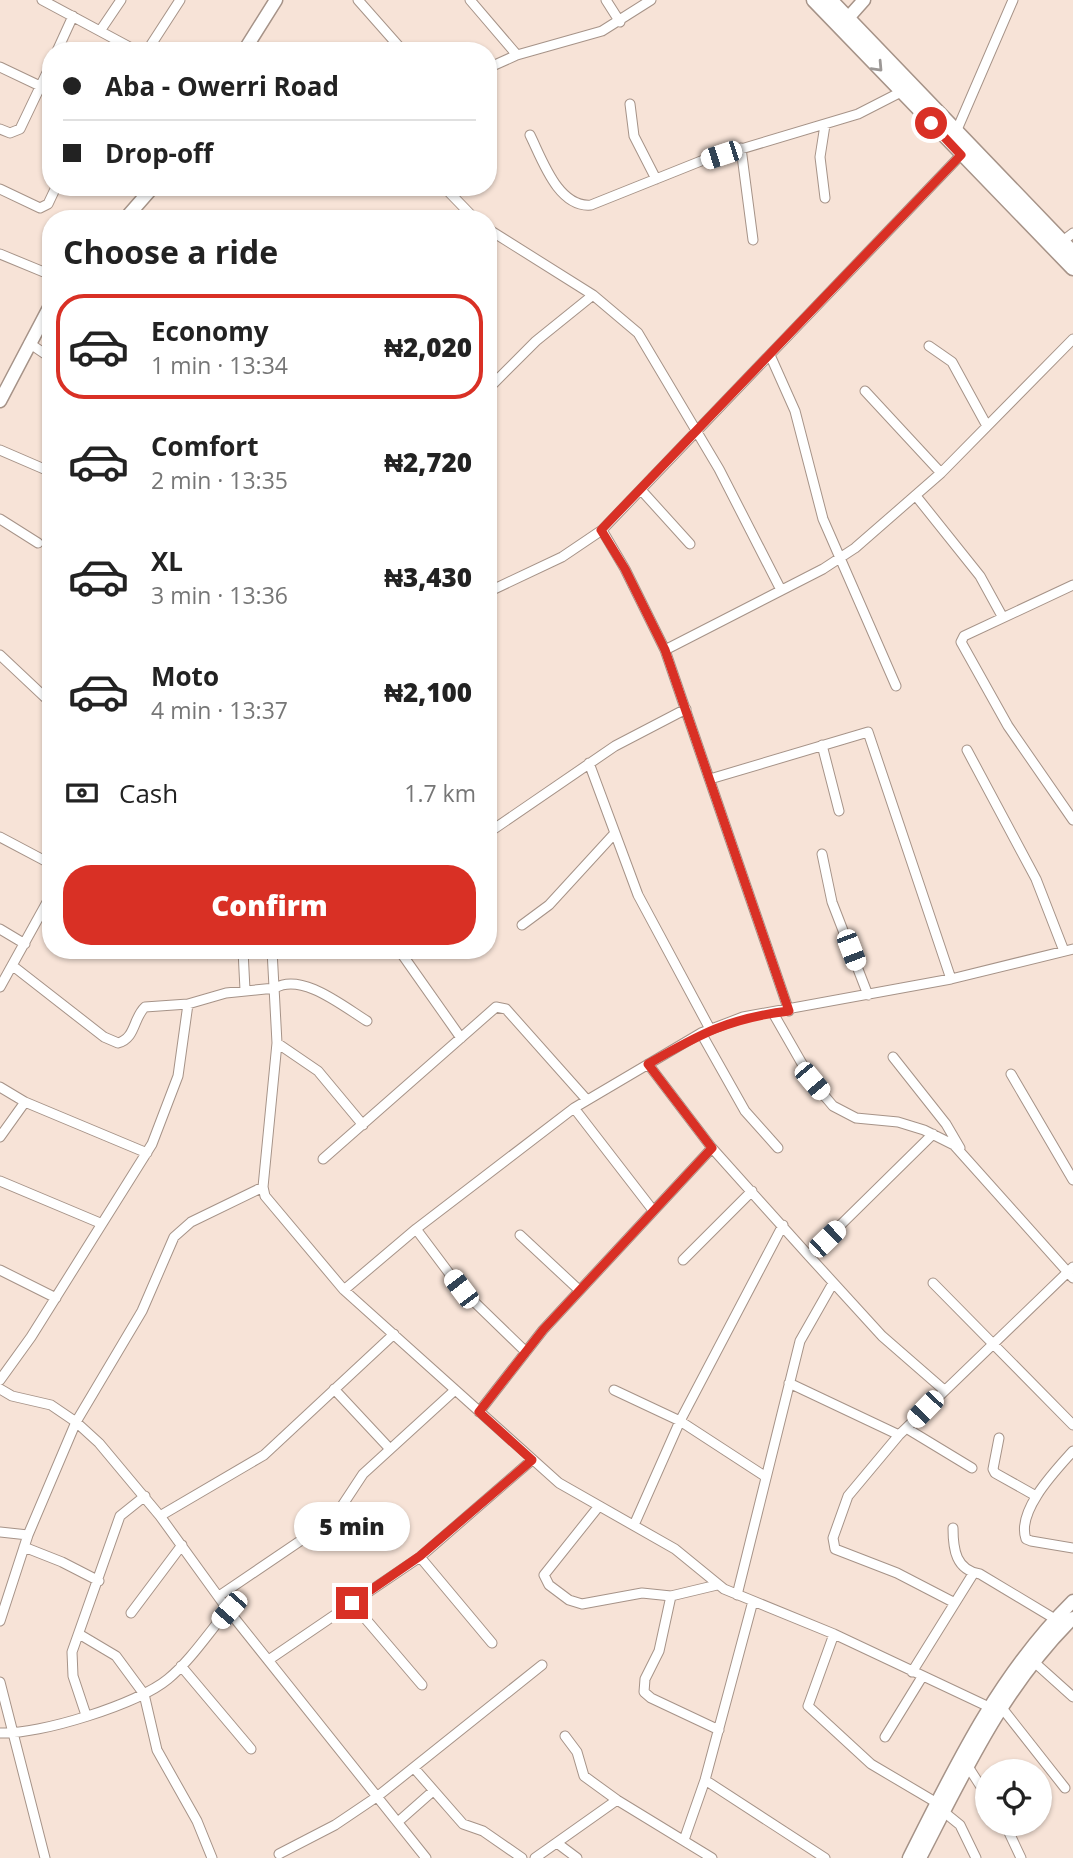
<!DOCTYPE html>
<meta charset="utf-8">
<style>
:root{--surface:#fff;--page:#f2f2f2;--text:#222;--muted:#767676;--line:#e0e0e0;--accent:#d93025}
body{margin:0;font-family:"Open Sans",sans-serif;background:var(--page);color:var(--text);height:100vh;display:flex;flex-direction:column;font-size:26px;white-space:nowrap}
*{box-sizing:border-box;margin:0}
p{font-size:23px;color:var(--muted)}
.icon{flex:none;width:38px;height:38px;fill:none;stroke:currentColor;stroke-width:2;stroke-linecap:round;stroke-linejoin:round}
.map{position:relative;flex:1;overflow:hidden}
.side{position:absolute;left:42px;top:210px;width:455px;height:749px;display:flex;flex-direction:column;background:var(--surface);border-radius:28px;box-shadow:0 2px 5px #0004}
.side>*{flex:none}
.guide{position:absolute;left:42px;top:42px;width:455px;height:154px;border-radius:28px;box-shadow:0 2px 5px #0004;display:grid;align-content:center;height:154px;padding:0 21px;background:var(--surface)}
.tools{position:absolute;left:975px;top:1759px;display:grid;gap:14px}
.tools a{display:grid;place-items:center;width:77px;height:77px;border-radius:50%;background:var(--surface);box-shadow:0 2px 5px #0004;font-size:35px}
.end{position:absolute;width:32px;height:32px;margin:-16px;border:9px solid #d93025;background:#fff;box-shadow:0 0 0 4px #fff}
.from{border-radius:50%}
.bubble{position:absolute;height:49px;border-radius:24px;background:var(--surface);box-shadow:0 2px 5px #0004;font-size:23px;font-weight:800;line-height:49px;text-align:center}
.car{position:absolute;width:21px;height:42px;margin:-21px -10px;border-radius:9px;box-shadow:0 0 5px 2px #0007;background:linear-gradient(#fff 24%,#345 0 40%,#fff 0 76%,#345 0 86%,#fff 0)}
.guide b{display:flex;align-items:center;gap:24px;height:66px;font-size:26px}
.guide b+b{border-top:2px solid var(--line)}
.guide i{width:18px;height:18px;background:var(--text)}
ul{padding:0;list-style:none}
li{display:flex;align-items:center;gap:21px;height:105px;margin:0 14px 10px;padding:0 7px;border:4px solid transparent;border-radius:28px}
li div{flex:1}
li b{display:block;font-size:26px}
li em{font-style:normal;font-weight:800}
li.current{border-color:var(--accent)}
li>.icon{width:63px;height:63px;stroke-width:1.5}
h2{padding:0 21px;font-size:32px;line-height:84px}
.pay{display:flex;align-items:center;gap:18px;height:77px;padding:0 21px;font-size:26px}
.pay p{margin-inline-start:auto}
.primary-button{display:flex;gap:14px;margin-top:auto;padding:14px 21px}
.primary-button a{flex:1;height:80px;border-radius:28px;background:var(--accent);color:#fff;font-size:28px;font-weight:800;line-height:80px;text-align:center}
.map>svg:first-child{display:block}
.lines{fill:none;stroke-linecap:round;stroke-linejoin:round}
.street-casing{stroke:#a69388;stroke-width:11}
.secondary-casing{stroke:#a69388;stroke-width:15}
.primary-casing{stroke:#a69388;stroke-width:17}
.street{stroke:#fff;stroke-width:9}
.secondary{stroke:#fff;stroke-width:12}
.primary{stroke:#fff;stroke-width:14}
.oneway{stroke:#9c9896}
.route{stroke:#d93025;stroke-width:9}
</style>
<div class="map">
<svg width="1073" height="1858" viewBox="0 0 1073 1858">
<rect width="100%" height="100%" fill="#f7e3d7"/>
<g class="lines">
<defs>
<path id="street" d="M 42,0 L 137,51
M 358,0 L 403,51
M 470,0 L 517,55
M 606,0 L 620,22
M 100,31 L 121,0
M 57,51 L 73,16
M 147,51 L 180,0
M 0,67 L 40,86
M 488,68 L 517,55 L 602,31 L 651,0
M 630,104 L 634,136 L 656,179
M 825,125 L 820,157 L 825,198
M 0,129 L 10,133 L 20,129 L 51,64
M 956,132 L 1013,0
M 530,135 C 542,159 558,208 591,205 L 701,161 L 858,114 L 901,92
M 741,148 L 753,240
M 444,187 L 475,219
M 0,189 L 40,208 L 48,204 L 56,187
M 488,229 L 593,295 L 638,333 L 719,469 L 781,590
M 1060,243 L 1073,233
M 0,254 L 51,275
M 29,343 L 51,358
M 929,346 L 952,362 L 987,426
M 770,355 L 795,411 L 823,519 L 896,686
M 488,389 L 536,341 L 593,295
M 865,391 L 941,473
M 0,450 L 51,472
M 642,491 L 690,544
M 916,496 L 980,576 L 1002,616
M 0,519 L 38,543
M 602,530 L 625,569 L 665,650 L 789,1011
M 1073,585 L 964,636 L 961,642 L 1008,726 L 1073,820
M 488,592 L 562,557 L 602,530 L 961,155
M 665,650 L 823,569 L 855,548 L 941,473 L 1073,339
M 0,655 L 51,703
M 822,745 L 839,811
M 967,750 L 1036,879 L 1064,951
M 589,763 L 638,895 L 710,1029
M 710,779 L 868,732 L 951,979
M 488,833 L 615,746 L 686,709
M 0,837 L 51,864
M 822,854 L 832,902 L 868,995
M 522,925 L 549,905 L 615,833
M 0,929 L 25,944
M 243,950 L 245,990
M 272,950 L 277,1043 L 263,1187 L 265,1196 L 344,1290 L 559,1483 L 675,1549 L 724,1589 L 834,1634 L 989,1707
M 399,950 L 461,1038
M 13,966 L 104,1037 L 118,1043 C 136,1038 133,1018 145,1007 L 188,1004 L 226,993 L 275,988 C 302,972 344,1007 367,1021
M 0,987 L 51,895
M 773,1013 L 812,1081 L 833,1106 L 856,1118 L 898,1122 L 924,1130 L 954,1145 L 1073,1278
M 701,1033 L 745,1111 L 778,1148
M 277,1043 L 318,1071 L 363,1125
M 893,1057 L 946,1124 L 960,1148
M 648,1064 L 712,1148 L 809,1256 L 882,1336 L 944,1390
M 1011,1074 L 1073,1180
M 0,1087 L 25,1102 L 147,1153
M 574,1108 L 652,1209
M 0,1137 L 25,1102
M 323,1159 L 496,1007 L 506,1009 L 587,1100
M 0,1181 L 100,1223
M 416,1229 L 461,1289 L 526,1352
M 520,1235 L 579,1290
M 809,1256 L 933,1134
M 683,1260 L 752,1191
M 0,1270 L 56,1298
M 933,1283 L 1073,1425
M 344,1290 L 416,1229 L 574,1108 L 701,1033 L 743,1017 L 951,979 L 1073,949
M 0,1380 L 31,1337 L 152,1144 L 178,1076 L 188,1004
M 789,1383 L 899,1435
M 0,1389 L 12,1396 L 51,1405 L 76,1422 L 99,1443 L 160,1516 L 228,1610 L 426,1858
M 334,1389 L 390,1449
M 614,1390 L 680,1421 L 766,1477
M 479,1412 L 543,1330 L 712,1148
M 906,1428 L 972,1468
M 999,1438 L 993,1469 L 995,1473 L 1036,1496
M 1073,1451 C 1056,1470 1016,1511 1026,1539 L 1031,1541 L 1073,1548
M 599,1506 L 544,1575 L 549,1585 L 569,1600 L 582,1604 L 642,1593 L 671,1596 L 717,1585
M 160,1516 L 264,1455 L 394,1334
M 634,1525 L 680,1421 L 783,1225
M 953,1528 C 953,1550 956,1570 980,1574 L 1055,1619
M 0,1532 L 28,1535
M 24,1547 L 62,1562 L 99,1581
M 420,1557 L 492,1643
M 737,1595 L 800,1341 L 833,1283
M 219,1596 L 334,1518 L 363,1474 L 454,1391
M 671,1596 L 659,1651 L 645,1679 L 644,1692 L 651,1698 L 719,1730
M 953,1602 L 897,1573 L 835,1549 L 833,1538 L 848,1496 L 899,1435 L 1073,1267
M 352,1603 L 422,1685
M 131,1613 L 182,1545
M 0,1621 L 28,1535 L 76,1422 L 142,1311 L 174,1237 L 191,1222 L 263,1187
M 79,1634 L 116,1656 L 144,1694 L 157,1750 L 197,1821 L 212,1858
M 834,1634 L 808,1706 L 871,1764 L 937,1803
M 270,1659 L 420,1557 L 532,1460
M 1033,1661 L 1073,1697
M 181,1666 L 251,1749
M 912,1672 L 973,1574
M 0,1682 L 45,1858
M 1002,1708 L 1065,1788
M 86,1715 L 73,1676 L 72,1652 L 120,1516 L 145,1496
M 0,1733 C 39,1735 138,1704 168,1679 C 191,1660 209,1632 228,1610
M 565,1736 L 577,1752 L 584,1776 L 617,1800 L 712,1858
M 885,1737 L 922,1677
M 967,1765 L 987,1796
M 414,1768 L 463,1824 L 483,1831 L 522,1858
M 705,1780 L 825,1858
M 944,1812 L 960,1825 L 976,1858
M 399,1821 L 433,1791
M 1005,1824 L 1021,1858
M 684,1840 L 705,1780 L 753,1601
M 557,1843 L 577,1858
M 279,1854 L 335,1825 L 378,1796 L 542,1665
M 535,1858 L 617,1800"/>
<path id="secondary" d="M 848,18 L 864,0
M 244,51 L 276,0
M 125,219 L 153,187
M 0,401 L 51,304
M 909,1858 C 955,1766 999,1674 1073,1601
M 920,1858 C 964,1773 1004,1686 1073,1618"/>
<path id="primary" d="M 814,0 L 1073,268
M 830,0 L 1073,253"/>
</defs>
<!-- street casing -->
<use href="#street" class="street-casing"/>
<!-- secondary casing -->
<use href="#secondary" class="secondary-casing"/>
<!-- primary casing -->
<use href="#primary" class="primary-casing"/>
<!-- street -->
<use href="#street" class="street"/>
<!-- secondary -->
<use href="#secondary" class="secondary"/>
<!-- primary -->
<use href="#primary" class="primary"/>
</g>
<!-- one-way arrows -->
<defs><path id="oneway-chevron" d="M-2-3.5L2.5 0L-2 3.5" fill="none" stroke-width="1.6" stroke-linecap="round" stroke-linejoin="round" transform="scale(1.75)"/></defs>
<use class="oneway" href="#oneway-chevron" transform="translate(878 67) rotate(47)"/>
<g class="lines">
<!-- route -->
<path class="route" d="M 352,1603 L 420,1556 L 532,1460 L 479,1412 L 543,1330 L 712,1148 L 648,1064 C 700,1034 729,1018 789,1011 L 665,650 L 625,569 L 601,530 L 961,155 L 931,123"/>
</g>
</svg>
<div class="tools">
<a><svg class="icon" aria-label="locate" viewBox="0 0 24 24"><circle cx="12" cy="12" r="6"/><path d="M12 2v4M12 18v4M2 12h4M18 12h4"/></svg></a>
</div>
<i class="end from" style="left:931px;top:123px"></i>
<i class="end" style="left:352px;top:1603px"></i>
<div class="bubble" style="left:294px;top:1502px;width:116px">5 min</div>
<i class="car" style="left:721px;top:155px;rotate:252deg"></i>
<i class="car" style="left:851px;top:950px;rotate:159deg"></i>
<i class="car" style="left:812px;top:1081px;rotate:140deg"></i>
<i class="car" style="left:827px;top:1239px;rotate:46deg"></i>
<i class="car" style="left:461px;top:1289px;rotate:323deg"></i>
<i class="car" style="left:925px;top:1409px;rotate:224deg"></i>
<i class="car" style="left:229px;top:1610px;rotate:221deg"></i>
<div class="guide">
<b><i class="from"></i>Aba - Owerri Road</b>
<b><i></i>Drop-off</b>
</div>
<section class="side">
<h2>Choose a ride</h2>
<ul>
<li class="current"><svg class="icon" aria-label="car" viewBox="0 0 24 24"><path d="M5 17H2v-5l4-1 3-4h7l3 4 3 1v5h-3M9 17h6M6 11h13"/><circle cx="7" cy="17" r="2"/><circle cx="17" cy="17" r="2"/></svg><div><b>Economy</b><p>1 min · 13:34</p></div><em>₦2,020</em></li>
<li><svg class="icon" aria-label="car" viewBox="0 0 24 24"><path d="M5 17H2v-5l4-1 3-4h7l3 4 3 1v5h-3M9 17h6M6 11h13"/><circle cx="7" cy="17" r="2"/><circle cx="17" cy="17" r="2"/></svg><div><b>Comfort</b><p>2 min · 13:35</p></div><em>₦2,720</em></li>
<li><svg class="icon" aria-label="car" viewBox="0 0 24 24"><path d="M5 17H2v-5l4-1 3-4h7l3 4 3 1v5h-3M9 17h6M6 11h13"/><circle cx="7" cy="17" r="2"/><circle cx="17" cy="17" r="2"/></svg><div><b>XL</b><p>3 min · 13:36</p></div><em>₦3,430</em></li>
<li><svg class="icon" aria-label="car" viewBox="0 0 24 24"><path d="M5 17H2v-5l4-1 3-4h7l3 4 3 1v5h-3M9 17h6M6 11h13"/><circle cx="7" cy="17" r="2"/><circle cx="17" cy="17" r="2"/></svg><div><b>Moto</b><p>4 min · 13:37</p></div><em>₦2,100</em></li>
</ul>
<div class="pay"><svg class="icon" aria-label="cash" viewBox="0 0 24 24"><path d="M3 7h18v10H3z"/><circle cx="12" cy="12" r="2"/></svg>Cash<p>1.7 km</p></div>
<div class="primary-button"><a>Confirm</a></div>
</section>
</div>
